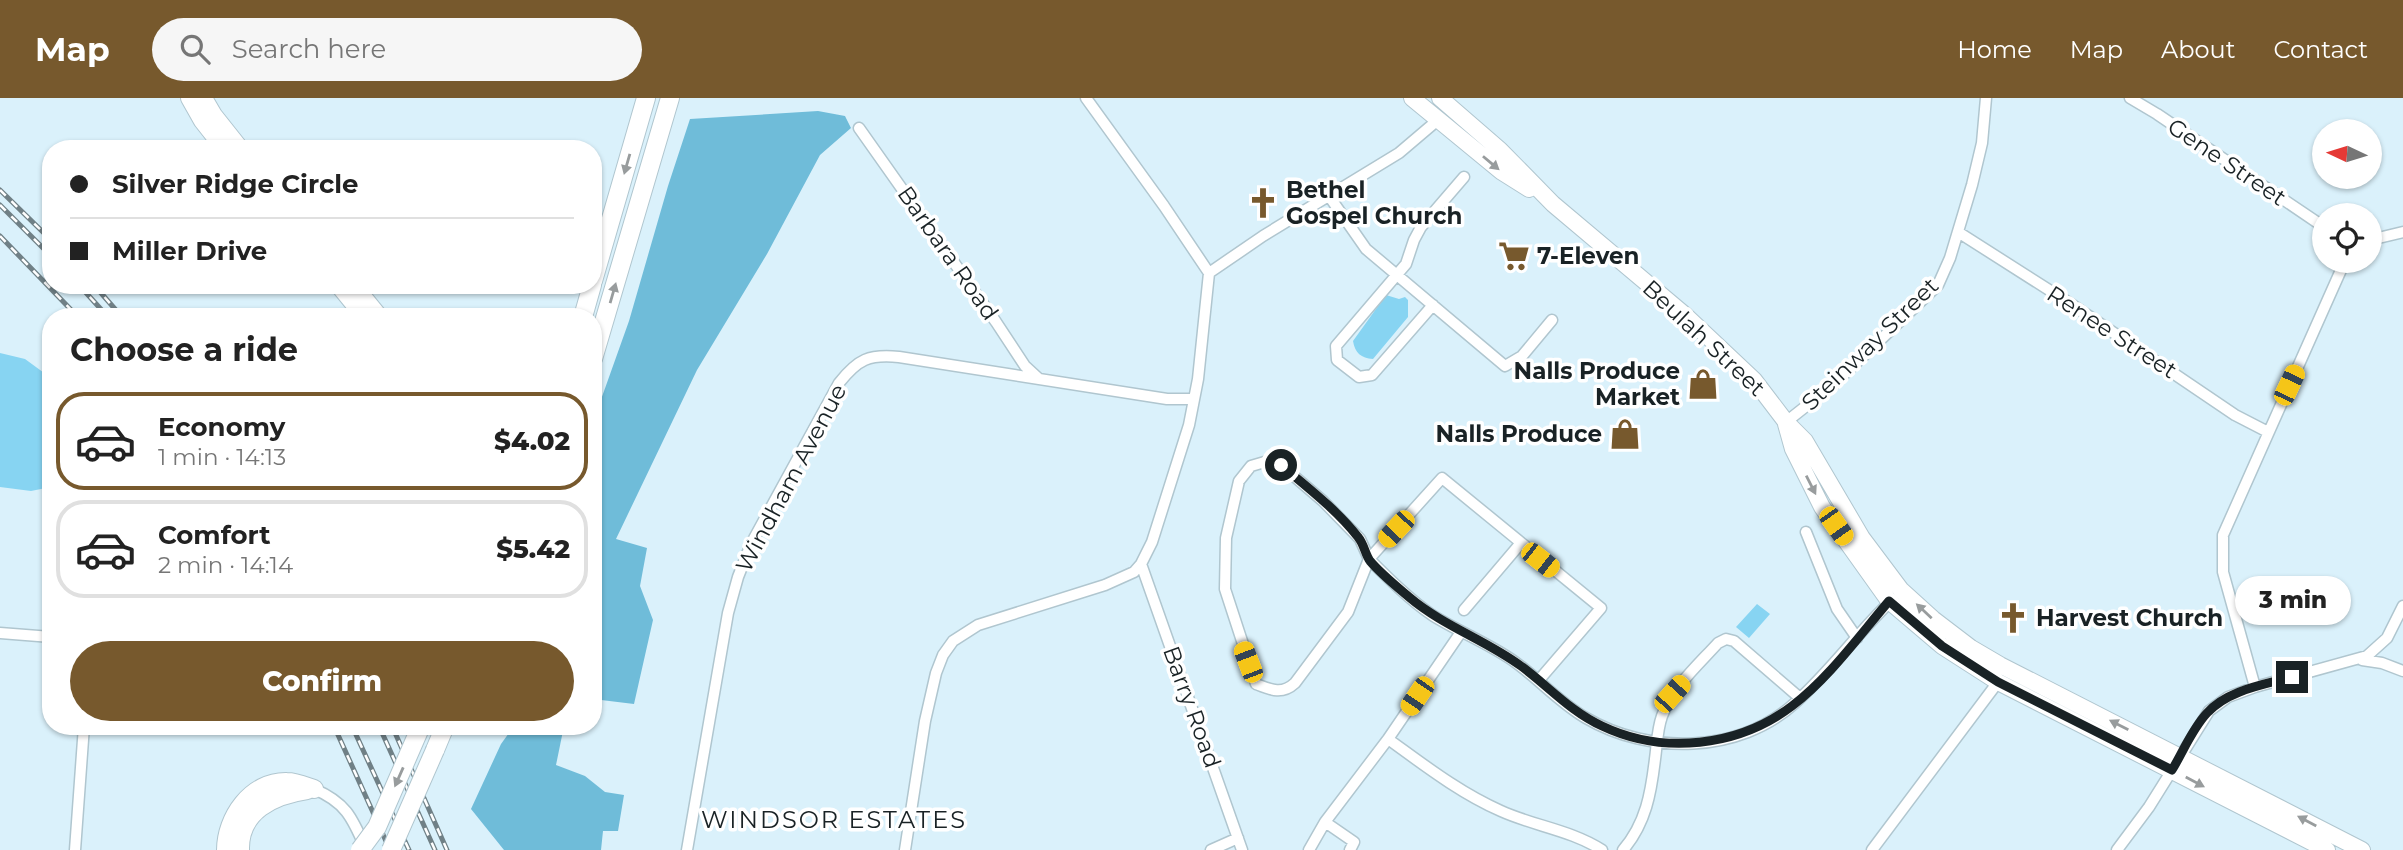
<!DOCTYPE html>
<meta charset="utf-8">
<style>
:root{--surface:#fff;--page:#f6f6f6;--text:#222;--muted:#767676;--line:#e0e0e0;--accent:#77592d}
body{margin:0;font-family:Montserrat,sans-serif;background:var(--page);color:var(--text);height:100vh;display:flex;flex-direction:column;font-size:26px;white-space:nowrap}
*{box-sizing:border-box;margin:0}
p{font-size:23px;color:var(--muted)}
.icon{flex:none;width:38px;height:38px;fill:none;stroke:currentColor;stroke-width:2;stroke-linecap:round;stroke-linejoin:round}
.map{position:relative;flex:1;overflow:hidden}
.sheet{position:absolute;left:42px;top:210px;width:560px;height:427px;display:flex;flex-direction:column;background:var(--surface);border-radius:28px;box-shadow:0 2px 5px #0004}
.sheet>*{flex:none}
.banner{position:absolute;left:42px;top:42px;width:560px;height:154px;border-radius:28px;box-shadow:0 2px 5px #0004;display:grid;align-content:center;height:154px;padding:0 28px;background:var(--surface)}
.needle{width:46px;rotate:274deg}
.controls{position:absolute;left:2312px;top:21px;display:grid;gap:14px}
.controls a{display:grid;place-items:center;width:70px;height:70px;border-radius:50%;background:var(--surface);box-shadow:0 2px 5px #0004;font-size:35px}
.end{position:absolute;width:32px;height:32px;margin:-16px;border:9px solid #192225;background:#fff;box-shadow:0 0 0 4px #fff}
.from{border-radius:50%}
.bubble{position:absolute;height:49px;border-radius:24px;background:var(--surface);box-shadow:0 2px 5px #0004;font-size:23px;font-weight:800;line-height:49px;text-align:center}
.car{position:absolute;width:21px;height:42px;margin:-21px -10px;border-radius:9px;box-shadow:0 0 5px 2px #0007;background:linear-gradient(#f5c518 24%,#345 0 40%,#f5c518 0 76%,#345 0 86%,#f5c518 0)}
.banner b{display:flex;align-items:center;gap:24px;height:66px;font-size:26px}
.banner b+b{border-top:2px solid var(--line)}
.banner i{width:18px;height:18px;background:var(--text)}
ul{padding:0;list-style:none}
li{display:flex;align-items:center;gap:21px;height:98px;margin:0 14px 10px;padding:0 14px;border:4px solid var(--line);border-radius:28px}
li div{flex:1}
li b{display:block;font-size:26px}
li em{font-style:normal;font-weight:800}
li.selected{border-color:var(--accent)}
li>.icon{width:63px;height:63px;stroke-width:1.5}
h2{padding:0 28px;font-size:32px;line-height:84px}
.action{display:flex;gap:14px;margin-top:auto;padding:14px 28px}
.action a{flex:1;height:80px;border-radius:42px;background:var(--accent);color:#fff;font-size:28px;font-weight:800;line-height:80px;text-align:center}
header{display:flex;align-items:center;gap:42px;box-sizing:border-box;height:98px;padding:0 35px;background:var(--accent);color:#fff}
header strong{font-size:33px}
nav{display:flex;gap:38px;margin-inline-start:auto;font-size:24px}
.search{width:490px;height:63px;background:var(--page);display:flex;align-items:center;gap:18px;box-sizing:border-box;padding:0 24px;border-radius:38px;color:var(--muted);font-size:26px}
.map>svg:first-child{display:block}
.green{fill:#87d4f2}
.forest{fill:#6fbcd9}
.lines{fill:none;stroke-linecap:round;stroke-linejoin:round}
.street-casing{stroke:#b0c6cf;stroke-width:13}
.secondary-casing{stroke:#b0c6cf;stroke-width:18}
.primary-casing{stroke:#b0c6cf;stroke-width:20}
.street{stroke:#fff;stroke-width:10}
.secondary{stroke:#fff;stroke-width:16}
.primary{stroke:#fff;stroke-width:18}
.rail-casing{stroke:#708086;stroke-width:5}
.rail{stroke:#fff;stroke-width:2.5;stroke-dasharray:8;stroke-linecap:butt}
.primary-bridge-casing{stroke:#b0c6cf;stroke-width:20;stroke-linecap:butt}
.primary-bridge{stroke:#fff;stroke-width:18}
.oneway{fill:#989c9d}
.route{stroke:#192225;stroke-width:9}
.labels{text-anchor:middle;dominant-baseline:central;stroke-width:7;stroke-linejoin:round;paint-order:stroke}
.street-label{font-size:23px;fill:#192225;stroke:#fff}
.poi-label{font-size:23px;font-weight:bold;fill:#192225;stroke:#fff;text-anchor:start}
.neighbourhood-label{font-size:24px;letter-spacing:2px;fill:#192225;stroke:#fff}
</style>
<header>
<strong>Map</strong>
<div class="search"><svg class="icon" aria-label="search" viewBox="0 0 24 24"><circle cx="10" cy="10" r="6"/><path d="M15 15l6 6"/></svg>Search here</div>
<nav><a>Home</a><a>Map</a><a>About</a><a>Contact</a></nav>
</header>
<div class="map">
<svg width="2403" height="752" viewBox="0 0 2403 752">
<rect width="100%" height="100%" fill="#daf1fb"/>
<!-- green -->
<path class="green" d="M 1386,197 L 1399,201 L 1405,199 L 1408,202 L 1408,219 L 1373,261 C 1361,260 1355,255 1353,243 Z
M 0,255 L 25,261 L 51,280 L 51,389 L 31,393 L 0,389 Z
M 1757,506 L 1770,516 L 1749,540 L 1736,529 Z"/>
<!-- forest -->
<path class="forest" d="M 818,13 L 845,18 L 851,30 L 820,57 L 767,156 L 697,272 L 616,441 L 647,450 L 640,488 L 653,522 L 634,606 L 593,601 L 593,324 L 629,223 L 668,88 L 690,21 Z
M 514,628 L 564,628 L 556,667 L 585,678 L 605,694 L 624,697 L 618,733 L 603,733 L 601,752 L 504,752 L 471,711 L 501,646 Z"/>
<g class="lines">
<defs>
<path id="street" d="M 1086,0 L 1164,108 L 1209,175
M 2130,0 L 2157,16 L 2324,129
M 859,30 L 996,224 L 1025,268 L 1038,280
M 1329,98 L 1366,151 L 1505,268 L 1522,258 L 1552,222
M 1958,134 L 2071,206 L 2235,317 L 2268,334
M 2370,142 L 2403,134
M 1433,207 L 1372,277 L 1359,279 L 1337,262 L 1336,248 L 1406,166 L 1414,142 L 1421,129 L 1464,79
M 1786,324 L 1834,286 L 1938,187 L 1950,160 L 1972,87 L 1982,45 L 1986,0
M 1268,363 L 1281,367 L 1323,403 L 1360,441 L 1369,461 L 1348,514 L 1295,585 C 1282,597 1271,592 1256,586 L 1225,491 L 1226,440 L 1239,383 L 1251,368 Z
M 1806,434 L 1837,511 L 1857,540
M 1141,466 L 1242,752
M 1464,512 L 1520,446
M 0,535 L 51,539
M 2362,562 L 2382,565 L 2403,573
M 1539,582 L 1601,510 L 1442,380 L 1369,461 C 1389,481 1409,501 1432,517 C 1459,534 1490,546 1515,564 C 1540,582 1560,605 1586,620 C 1649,657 1739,656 1795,605 C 1831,573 1858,534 1893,501
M 2255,589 L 2223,474 L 2223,437 L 2345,163
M 1388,641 C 1424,667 1460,695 1501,713 C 1534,728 1571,732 1602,752
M 314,691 C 345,704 352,719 365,749
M 1325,724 L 1388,641 L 1461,534
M 75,752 L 84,628
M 687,752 L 728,515 L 738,479 L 751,446 L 839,285 C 858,261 869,256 899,259 L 1167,301 L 1194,301
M 905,752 L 925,623 L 936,575 L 943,557 L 953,543 L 978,527 L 1105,487 L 1134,474 L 1141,466 L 1152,444 L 1189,327 L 1198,281 L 1209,175 L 1263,138 L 1399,55 L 1439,21
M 1211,752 L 1238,740
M 1309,752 L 1325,724 L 1354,744 L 1350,752
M 1623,752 C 1646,725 1651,695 1655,661 C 1657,647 1657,632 1662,618 C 1672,590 1698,567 1718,545 L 1726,541 L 1734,543 L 1800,600
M 1872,752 L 1998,584
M 2117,752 L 2149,709 L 2209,613 L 2228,599 L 2255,589 L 2367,558 L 2387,540 L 2403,508"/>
<path id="secondary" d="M 189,0 L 202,23 L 224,51
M 204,0 L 214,17 L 241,51
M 1412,0 L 1502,74 L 1529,91
M 1440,0 L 1500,52 L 1553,106 L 1686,218 L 1754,282 L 1786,324 L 1805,343 L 1862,440 L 1901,492 L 1933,521 L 1971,550 L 2000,567 L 2362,752
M 338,187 L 364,219
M 354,187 L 380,219
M 1786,326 L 1793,351 L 1822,409 L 1889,503 L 1942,548 L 1998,584 L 2327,752"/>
<path id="primary" d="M 593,183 L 646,0
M 583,219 L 592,187
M 593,261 L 670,0
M 435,652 L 445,628
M 226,752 C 226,720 251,683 287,684 C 296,684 305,688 314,691
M 240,752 C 239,713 273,697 307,692"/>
</defs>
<!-- street casing -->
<use href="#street" class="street-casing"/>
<!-- secondary casing -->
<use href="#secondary" class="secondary-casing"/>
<!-- primary casing -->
<use href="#primary" class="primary-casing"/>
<!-- street -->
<use href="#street" class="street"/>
<!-- secondary -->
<use href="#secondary" class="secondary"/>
<!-- primary -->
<use href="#primary" class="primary"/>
<defs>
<path id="rail" d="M 0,92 L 51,142
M 0,107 L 51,158
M 0,138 L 78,219
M 79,187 L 108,219
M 94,187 L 122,219
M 334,628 L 390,752
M 352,628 L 409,752
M 379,628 L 435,752
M 392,628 L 447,752"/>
</defs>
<!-- rail casing -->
<use href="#rail" class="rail-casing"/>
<!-- rail -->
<use href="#rail" class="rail"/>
<defs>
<path id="primary-bridge" d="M 360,752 L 377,729 L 421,628
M 391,752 L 435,652"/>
</defs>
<!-- primary-bridge casing -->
<use href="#primary-bridge" class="primary-bridge-casing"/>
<!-- primary-bridge -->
<use href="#primary-bridge" class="primary-bridge"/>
</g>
<!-- one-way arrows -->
<defs><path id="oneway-solid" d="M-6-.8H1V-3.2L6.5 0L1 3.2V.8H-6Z" transform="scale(1.75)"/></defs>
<g class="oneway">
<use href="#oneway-solid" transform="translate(1491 65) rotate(40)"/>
<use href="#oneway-solid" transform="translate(627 66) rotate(106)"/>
<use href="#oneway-solid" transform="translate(613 195) rotate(-74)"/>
<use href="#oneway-solid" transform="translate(1811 387) rotate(63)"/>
<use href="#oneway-solid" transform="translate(1924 513) rotate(-137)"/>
<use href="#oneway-solid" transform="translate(2119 627) rotate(-153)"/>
<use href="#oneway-solid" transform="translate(399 679) rotate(114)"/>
<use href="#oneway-solid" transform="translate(2195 684) rotate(28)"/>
<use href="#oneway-solid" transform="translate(2307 723) rotate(-152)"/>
</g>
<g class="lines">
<!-- route -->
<path class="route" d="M 1281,367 C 1307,389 1337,412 1358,439 C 1364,446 1365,456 1370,463 C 1381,476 1396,488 1409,499 C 1443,528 1486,542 1521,568 C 1548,588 1571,614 1602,628 C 1663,657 1738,649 1792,608 C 1829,580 1859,538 1889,503 L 1942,548 L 1998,584 L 2172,672 C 2183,654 2192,631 2207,615 C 2228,592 2263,587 2292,579"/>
</g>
<!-- icons -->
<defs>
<symbol id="church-bare" viewBox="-9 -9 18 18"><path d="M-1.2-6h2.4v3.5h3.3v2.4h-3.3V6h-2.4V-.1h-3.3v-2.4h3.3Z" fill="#77592d" stroke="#fff" stroke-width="2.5" paint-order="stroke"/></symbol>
<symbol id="supermarket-bare" viewBox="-9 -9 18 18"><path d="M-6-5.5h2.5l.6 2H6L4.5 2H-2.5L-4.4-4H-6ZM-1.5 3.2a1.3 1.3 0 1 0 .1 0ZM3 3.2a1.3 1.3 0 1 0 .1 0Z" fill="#77592d" stroke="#fff" stroke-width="2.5" paint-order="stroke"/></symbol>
<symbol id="shop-bare" viewBox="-9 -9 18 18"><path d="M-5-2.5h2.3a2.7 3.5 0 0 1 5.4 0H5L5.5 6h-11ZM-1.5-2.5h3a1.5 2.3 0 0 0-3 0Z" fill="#77592d" stroke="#fff" stroke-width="2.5" paint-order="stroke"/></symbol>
</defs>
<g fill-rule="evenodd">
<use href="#church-bare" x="1241" y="83" width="44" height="44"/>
<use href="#supermarket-bare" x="1492" y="136" width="44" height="44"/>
<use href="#shop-bare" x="1681" y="264" width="44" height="44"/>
<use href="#shop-bare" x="1603" y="314" width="44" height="44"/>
<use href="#church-bare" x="1991" y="498" width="44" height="44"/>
</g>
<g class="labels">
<!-- street labels -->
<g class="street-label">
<text transform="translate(2227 64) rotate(34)">Gene Street</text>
<text transform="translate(948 155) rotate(55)">Barbara Road</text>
<text transform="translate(2112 234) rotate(33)">Renee Street</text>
<text transform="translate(1704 240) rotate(43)">Beulah Street</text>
<text transform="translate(1870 246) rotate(-44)">Steinway Street</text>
<text transform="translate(791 380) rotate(-62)">Windham Avenue</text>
<text transform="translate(1192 609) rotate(70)">Barry Road</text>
</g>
<!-- poi labels -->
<g class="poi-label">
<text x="1286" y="92">Bethel<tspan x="1286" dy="26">Gospel Church</tspan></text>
<text x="1537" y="158">7-Eleven</text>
<text x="1680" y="273" text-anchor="end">Nalls Produce<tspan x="1680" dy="26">Market</tspan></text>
<text x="1602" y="336" text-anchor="end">Nalls Produce</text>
<text x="2036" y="520">Harvest Church</text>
</g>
<!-- neighbourhood labels -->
<g class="neighbourhood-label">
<text x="834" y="721">WINDSOR ESTATES</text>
</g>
</g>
</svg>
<div class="controls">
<a><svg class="needle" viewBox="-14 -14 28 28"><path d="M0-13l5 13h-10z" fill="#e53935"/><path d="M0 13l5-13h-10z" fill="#767676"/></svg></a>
<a><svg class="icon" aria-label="locate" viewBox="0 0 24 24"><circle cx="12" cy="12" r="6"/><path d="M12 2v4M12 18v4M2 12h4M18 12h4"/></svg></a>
</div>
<i class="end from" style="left:1281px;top:367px"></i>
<i class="end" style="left:2292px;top:579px"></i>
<div class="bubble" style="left:2235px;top:478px;width:116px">3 min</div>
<i class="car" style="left:2289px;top:287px;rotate:25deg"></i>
<i class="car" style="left:1836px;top:428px;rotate:145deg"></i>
<i class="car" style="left:1396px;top:431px;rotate:223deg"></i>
<i class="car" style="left:1540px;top:462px;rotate:128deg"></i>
<i class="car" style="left:1248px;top:564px;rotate:339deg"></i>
<i class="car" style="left:1672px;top:596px;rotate:42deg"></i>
<i class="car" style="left:1417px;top:598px;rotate:214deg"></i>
<div class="banner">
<b><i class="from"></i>Silver Ridge Circle</b>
<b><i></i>Miller Drive</b>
</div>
<section class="sheet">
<h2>Choose a ride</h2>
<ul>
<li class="selected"><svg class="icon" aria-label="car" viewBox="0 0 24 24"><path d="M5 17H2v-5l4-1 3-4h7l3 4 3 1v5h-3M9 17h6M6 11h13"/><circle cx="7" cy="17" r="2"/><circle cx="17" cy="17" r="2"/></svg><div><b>Economy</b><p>1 min · 14:13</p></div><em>$4.02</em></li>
<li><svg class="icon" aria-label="car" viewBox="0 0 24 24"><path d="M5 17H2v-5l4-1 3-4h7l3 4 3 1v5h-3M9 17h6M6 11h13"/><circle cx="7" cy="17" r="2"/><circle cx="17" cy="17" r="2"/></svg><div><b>Comfort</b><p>2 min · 14:14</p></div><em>$5.42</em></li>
</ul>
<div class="action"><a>Confirm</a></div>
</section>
</div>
